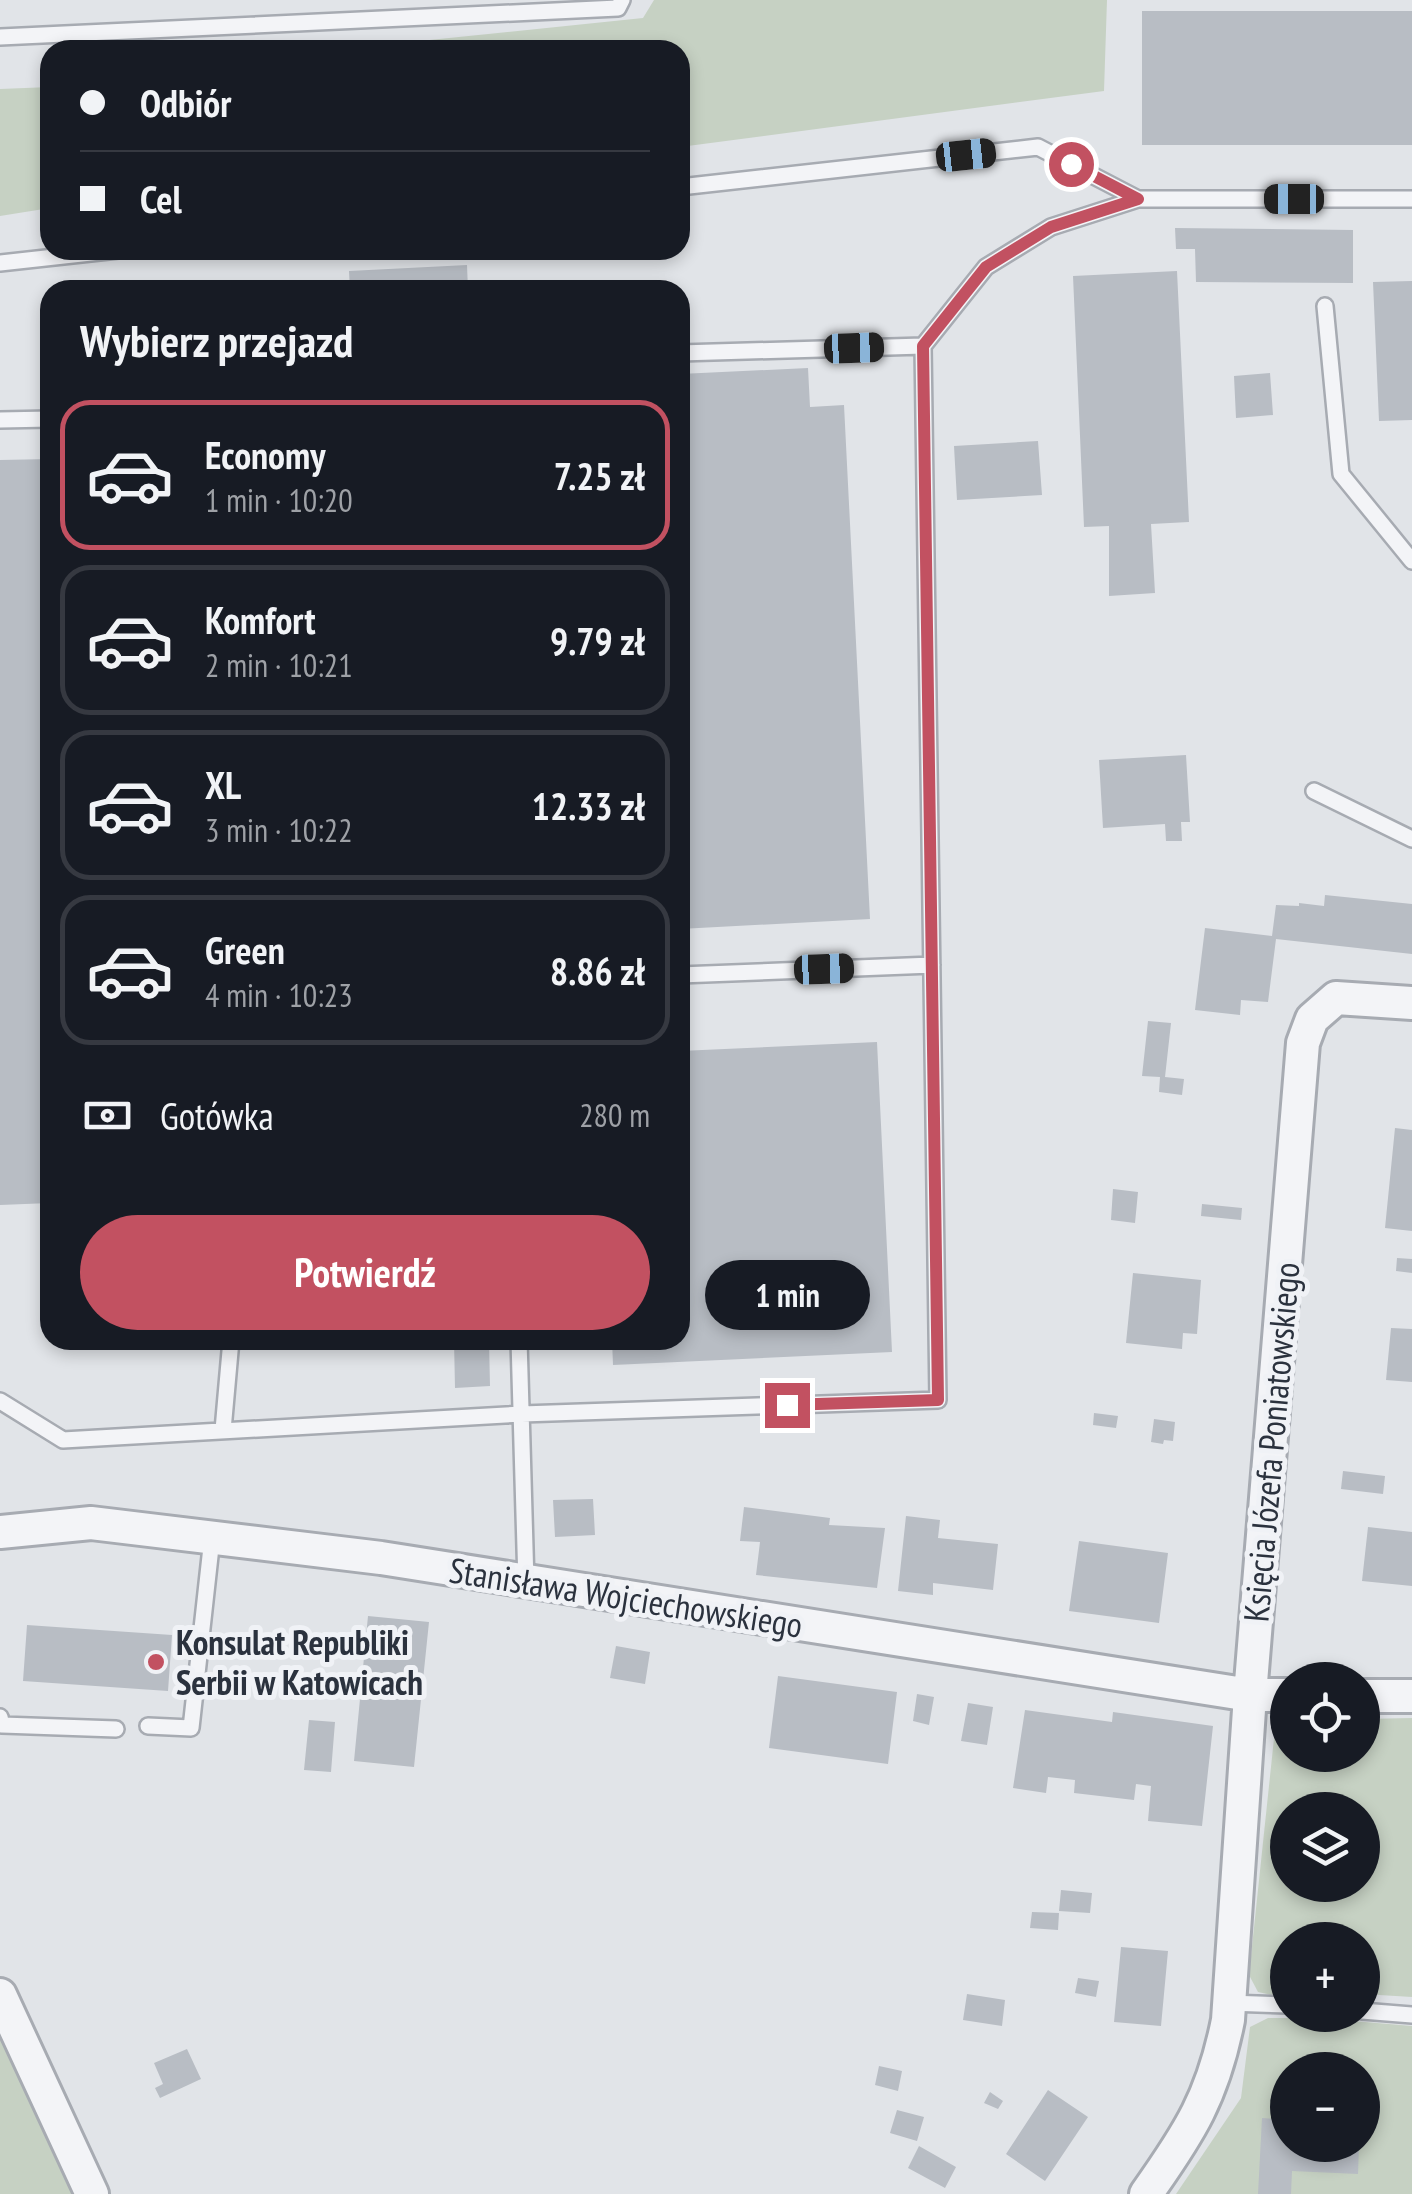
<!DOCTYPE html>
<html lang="pl">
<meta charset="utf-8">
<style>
:root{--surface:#171b24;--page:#242831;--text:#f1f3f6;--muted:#9ea1a6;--line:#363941;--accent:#c25161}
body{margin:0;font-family:"PT Sans Narrow",sans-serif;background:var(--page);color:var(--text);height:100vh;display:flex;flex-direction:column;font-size:38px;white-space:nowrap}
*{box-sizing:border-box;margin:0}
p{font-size:32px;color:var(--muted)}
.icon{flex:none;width:55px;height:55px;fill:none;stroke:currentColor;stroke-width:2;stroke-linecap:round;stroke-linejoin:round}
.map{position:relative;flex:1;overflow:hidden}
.sheet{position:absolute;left:40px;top:280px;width:650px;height:1070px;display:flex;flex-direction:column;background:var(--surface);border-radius:30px;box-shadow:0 5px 15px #0003}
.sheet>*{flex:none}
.hud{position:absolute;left:40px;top:40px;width:650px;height:220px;border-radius:30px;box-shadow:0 5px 15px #0003;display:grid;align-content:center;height:220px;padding:0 40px;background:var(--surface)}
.buttons{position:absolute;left:1270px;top:1662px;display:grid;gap:20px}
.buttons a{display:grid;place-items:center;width:110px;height:110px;border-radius:50%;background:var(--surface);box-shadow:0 5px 15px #0003;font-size:50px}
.end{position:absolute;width:45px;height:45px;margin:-22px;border:12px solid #c25161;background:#fff;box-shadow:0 0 0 5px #fff}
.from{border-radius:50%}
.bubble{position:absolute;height:70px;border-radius:35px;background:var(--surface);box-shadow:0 5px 15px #0003;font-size:32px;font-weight:700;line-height:70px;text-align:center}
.car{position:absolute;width:30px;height:60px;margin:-30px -15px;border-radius:12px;box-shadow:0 0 8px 2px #0007;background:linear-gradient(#222 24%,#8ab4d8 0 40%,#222 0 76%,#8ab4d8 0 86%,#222 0)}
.hud b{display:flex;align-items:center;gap:35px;height:95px;font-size:38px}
.hud b+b{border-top:2px solid var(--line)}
.hud i{width:25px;height:25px;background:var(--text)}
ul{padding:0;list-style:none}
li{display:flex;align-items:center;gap:30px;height:150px;margin:0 20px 15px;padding:0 20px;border:5px solid var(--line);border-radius:30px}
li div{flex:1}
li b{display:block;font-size:38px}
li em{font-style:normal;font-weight:700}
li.active{border-color:var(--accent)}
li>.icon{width:90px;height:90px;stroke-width:1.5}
h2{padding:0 40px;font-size:45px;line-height:120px}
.pay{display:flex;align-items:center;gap:25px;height:110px;padding:0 40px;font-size:38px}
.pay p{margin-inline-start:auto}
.action{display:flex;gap:20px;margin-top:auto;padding:20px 40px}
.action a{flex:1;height:115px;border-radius:60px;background:var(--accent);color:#fff;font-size:40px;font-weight:700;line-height:115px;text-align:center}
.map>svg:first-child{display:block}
.green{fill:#c6d1c3;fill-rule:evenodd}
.building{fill:#b8bdc4}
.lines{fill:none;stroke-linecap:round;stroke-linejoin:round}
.service-casing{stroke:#a7abb2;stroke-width:20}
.minor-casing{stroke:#a7abb2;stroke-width:38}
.service{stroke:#f3f4f7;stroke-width:15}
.minor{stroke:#f3f4f7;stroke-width:32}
.route{stroke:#c25161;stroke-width:12}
.poi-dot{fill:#c25161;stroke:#f0f2f6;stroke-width:4}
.labels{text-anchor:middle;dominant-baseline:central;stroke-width:10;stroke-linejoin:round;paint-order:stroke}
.street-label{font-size:35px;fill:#2b323e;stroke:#f0f2f6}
.poi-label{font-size:35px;font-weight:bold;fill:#2b323e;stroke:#f0f2f6;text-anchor:start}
</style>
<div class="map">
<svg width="1412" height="2194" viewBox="0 0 1412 2194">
<rect width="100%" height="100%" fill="#e1e4e8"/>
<!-- green -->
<path class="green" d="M 654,0 L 1107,0 L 1104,91 L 680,147 L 680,50 L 332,50 L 643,18 Z
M 50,87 L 50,208 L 0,216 L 0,89 Z
M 1412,1718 L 1412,1997 L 1363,1994 L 1362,1940 L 1288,1940 L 1287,1998 L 1258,1992 L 1249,1975 L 1275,1729 L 1287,1724 L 1288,1755 L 1362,1755 L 1363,1719 ZM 1288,1810 L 1362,1810 L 1362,1885 L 1288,1885 Z
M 0,1995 L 92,2194 L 0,2194 Z
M 1268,2018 L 1318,2018 L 1412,2026 L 1412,2194 L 1176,2194 L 1241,2098 L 1250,2027 ZM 1288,2070 L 1362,2070 L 1362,2145 L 1288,2145 Z"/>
<!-- building -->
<path class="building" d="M 1142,11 L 1412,11 L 1412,145 L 1142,145 Z
M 1175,228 L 1353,230 L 1353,283 L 1196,282 L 1195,249 L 1176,249 Z
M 467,265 L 468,290 L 350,290 L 349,271 Z
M 1177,271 L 1189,522 L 1151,524 L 1155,593 L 1109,596 L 1109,526 L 1084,527 L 1073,276 Z
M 1412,281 L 1412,420 L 1379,421 L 1373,282 Z
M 808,368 L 810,407 L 844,405 L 870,919 L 680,929 L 680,374 Z
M 1270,373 L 1273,415 L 1236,418 L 1234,376 Z
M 1038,441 L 1042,495 L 957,500 L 954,446 Z
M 50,459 L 50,1203 L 0,1205 L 0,460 Z
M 1186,755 L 1190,822 L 1181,822 L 1182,841 L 1166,841 L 1165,824 L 1103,828 L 1099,760 Z
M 1325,895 L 1412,904 L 1412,954 L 1276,939 L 1268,1002 L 1241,1000 L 1240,1015 L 1195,1010 L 1205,928 L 1272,936 L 1276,905 L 1299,906 L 1299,903 L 1324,906 Z
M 1148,1021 L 1171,1023 L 1165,1077 L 1184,1079 L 1182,1095 L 1159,1092 L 1160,1077 L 1142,1076 Z
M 877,1042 L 892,1352 L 613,1365 L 612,1340 L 680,1340 L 680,1051 Z
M 1395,1128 L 1412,1130 L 1412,1231 L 1385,1228 Z
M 1113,1189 L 1138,1192 L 1135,1223 L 1111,1220 Z
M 1202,1204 L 1242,1208 L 1241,1220 L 1201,1216 Z
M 1397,1258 L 1412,1259 L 1412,1273 L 1396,1271 Z
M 1133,1273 L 1201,1280 L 1197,1334 L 1183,1333 L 1182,1349 L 1126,1343 Z
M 1391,1328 L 1412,1329 L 1412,1382 L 1386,1380 Z
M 454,1340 L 489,1340 L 490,1386 L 455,1388 Z
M 1094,1413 L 1118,1416 L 1116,1428 L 1093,1425 Z
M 1154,1419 L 1175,1422 L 1173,1441 L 1164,1440 L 1163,1444 L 1151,1442 Z
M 1343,1471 L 1385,1476 L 1383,1494 L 1341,1489 Z
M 593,1499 L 595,1535 L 555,1537 L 553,1500 Z
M 744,1507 L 830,1518 L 829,1525 L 885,1528 L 877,1588 L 756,1575 L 760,1542 L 740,1541 Z
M 906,1516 L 940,1520 L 938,1538 L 998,1544 L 993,1590 L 933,1583 L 933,1595 L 898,1591 Z
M 1368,1527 L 1412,1532 L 1412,1586 L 1362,1581 Z
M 1079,1541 L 1168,1553 L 1159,1623 L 1069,1611 Z
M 368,1616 L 429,1622 L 414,1767 L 354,1761 Z
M 27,1625 L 172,1635 L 168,1691 L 23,1681 Z
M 616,1646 L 650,1652 L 645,1684 L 610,1678 Z
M 778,1676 L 897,1692 L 888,1764 L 769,1748 Z
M 917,1694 L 934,1697 L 929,1725 L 913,1721 Z
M 968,1703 L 993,1707 L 987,1745 L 961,1741 Z
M 1025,1710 L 1112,1722 L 1113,1712 L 1213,1726 L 1202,1826 L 1148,1821 L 1151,1786 L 1136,1784 L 1134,1800 L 1074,1793 L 1075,1780 L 1048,1777 L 1046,1793 L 1013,1788 Z
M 309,1720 L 335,1722 L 331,1772 L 304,1770 Z
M 1061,1890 L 1092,1893 L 1090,1913 L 1059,1911 Z
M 1032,1912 L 1059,1913 L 1058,1930 L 1030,1928 Z
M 1121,1947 L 1168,1951 L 1161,2026 L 1114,2022 Z
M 1078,1978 L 1099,1981 L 1096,1997 L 1075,1993 Z
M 967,1994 L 1005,2000 L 1002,2026 L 963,2020 Z
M 187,2049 L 201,2079 L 160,2098 L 155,2088 L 163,2084 L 154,2063 Z
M 879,2066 L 902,2071 L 898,2091 L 875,2085 Z
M 1048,2090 L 1088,2117 L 1045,2181 L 1006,2154 Z
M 990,2092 L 1003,2101 L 998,2109 L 984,2103 Z
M 897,2110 L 924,2117 L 917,2141 L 890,2133 Z
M 1262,2118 L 1288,2120 L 1288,2145 L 1359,2145 L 1358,2174 L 1292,2171 L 1291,2194 L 1258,2194 Z
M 919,2146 L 956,2167 L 945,2188 L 908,2168 Z"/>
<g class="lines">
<defs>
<path id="service" d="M 0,37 L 618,8 L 622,0
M 680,187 L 1038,147 L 1138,199
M 0,263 L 118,250
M 1325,306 L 1341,474 L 1412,561
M 680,353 L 923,346
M 0,420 L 50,419
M 1314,791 L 1412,839
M 680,975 L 932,965
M 519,1340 L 526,1583
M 0,1401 L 63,1440 L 522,1414 L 938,1400 L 923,346 L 986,267 L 1051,227 L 1138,199 L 1412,199
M 223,1430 L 231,1340
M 0,1717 L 2,1725 L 116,1729
M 148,1726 L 191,1728 L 212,1538
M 1228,2003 L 1288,2005
M 1362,2011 L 1412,2015"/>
<path id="minor" d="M 0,1532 L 91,1523 L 381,1558 L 1250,1695 L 1288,1695
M 1362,1696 L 1412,1696
M 0,1995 L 92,2194
M 1146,2194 C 1190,2132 1213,2096 1228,2020 L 1250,1695 L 1303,1043 L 1312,1019 L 1336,998 L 1412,1003"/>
</defs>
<!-- service casing -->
<use href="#service" class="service-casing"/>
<!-- minor casing -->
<use href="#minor" class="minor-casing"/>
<!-- service -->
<use href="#service" class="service"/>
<!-- minor -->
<use href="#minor" class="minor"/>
</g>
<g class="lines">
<!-- route -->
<path class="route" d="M 787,1405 L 938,1400 L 923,346 L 986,267 L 1051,227 L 1138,199 L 1071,164"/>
</g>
<!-- markers -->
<circle class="poi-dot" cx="156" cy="1662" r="10"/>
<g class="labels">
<!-- street labels -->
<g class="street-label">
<text transform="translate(1271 1442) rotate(-85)">Księcia Józefa Poniatowskiego</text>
<text transform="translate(626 1597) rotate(9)">Stanisława Wojciechowskiego</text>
</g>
<!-- poi labels -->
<g class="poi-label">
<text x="176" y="1642">Konsulat Republiki<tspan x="176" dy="40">Serbii w Katowicach</tspan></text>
</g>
</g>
</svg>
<div class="buttons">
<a><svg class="icon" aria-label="locate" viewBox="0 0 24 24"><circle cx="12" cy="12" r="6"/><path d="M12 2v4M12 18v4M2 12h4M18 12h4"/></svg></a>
<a><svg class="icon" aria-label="layers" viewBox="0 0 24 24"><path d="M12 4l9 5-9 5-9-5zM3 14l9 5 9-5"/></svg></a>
<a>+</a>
<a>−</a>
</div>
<i class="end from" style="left:1071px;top:164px"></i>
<i class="end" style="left:787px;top:1405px"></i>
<div class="bubble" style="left:705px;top:1260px;width:165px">1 min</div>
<i class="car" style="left:966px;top:155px;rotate:84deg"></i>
<i class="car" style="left:1294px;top:199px;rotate:270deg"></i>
<i class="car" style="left:854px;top:348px;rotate:88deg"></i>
<i class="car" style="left:824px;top:969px;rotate:88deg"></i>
<div class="hud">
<b><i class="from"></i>Odbiór</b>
<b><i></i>Cel</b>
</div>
<section class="sheet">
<h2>Wybierz przejazd</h2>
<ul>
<li class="active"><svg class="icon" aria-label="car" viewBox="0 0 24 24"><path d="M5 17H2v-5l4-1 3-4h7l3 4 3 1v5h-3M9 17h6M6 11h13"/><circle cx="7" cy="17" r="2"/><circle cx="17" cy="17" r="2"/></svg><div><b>Economy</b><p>1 min · 10:20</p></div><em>7.25 zł</em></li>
<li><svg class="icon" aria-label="car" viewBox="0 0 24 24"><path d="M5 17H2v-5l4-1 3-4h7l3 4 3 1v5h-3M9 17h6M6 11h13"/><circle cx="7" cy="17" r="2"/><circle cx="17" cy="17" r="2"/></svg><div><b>Komfort</b><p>2 min · 10:21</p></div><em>9.79 zł</em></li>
<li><svg class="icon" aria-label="car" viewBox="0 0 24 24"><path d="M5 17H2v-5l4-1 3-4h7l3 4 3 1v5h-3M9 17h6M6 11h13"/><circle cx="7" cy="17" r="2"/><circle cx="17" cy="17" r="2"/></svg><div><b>XL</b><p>3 min · 10:22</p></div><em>12.33 zł</em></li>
<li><svg class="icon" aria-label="car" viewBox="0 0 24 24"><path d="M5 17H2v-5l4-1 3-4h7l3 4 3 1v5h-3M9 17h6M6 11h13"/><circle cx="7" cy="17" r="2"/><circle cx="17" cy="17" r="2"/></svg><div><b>Green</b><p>4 min · 10:23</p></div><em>8.86 zł</em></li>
</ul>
<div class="pay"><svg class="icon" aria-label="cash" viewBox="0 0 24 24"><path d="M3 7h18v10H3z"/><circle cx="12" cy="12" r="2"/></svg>Gotówka<p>280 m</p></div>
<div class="action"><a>Potwierdź</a></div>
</section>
</div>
